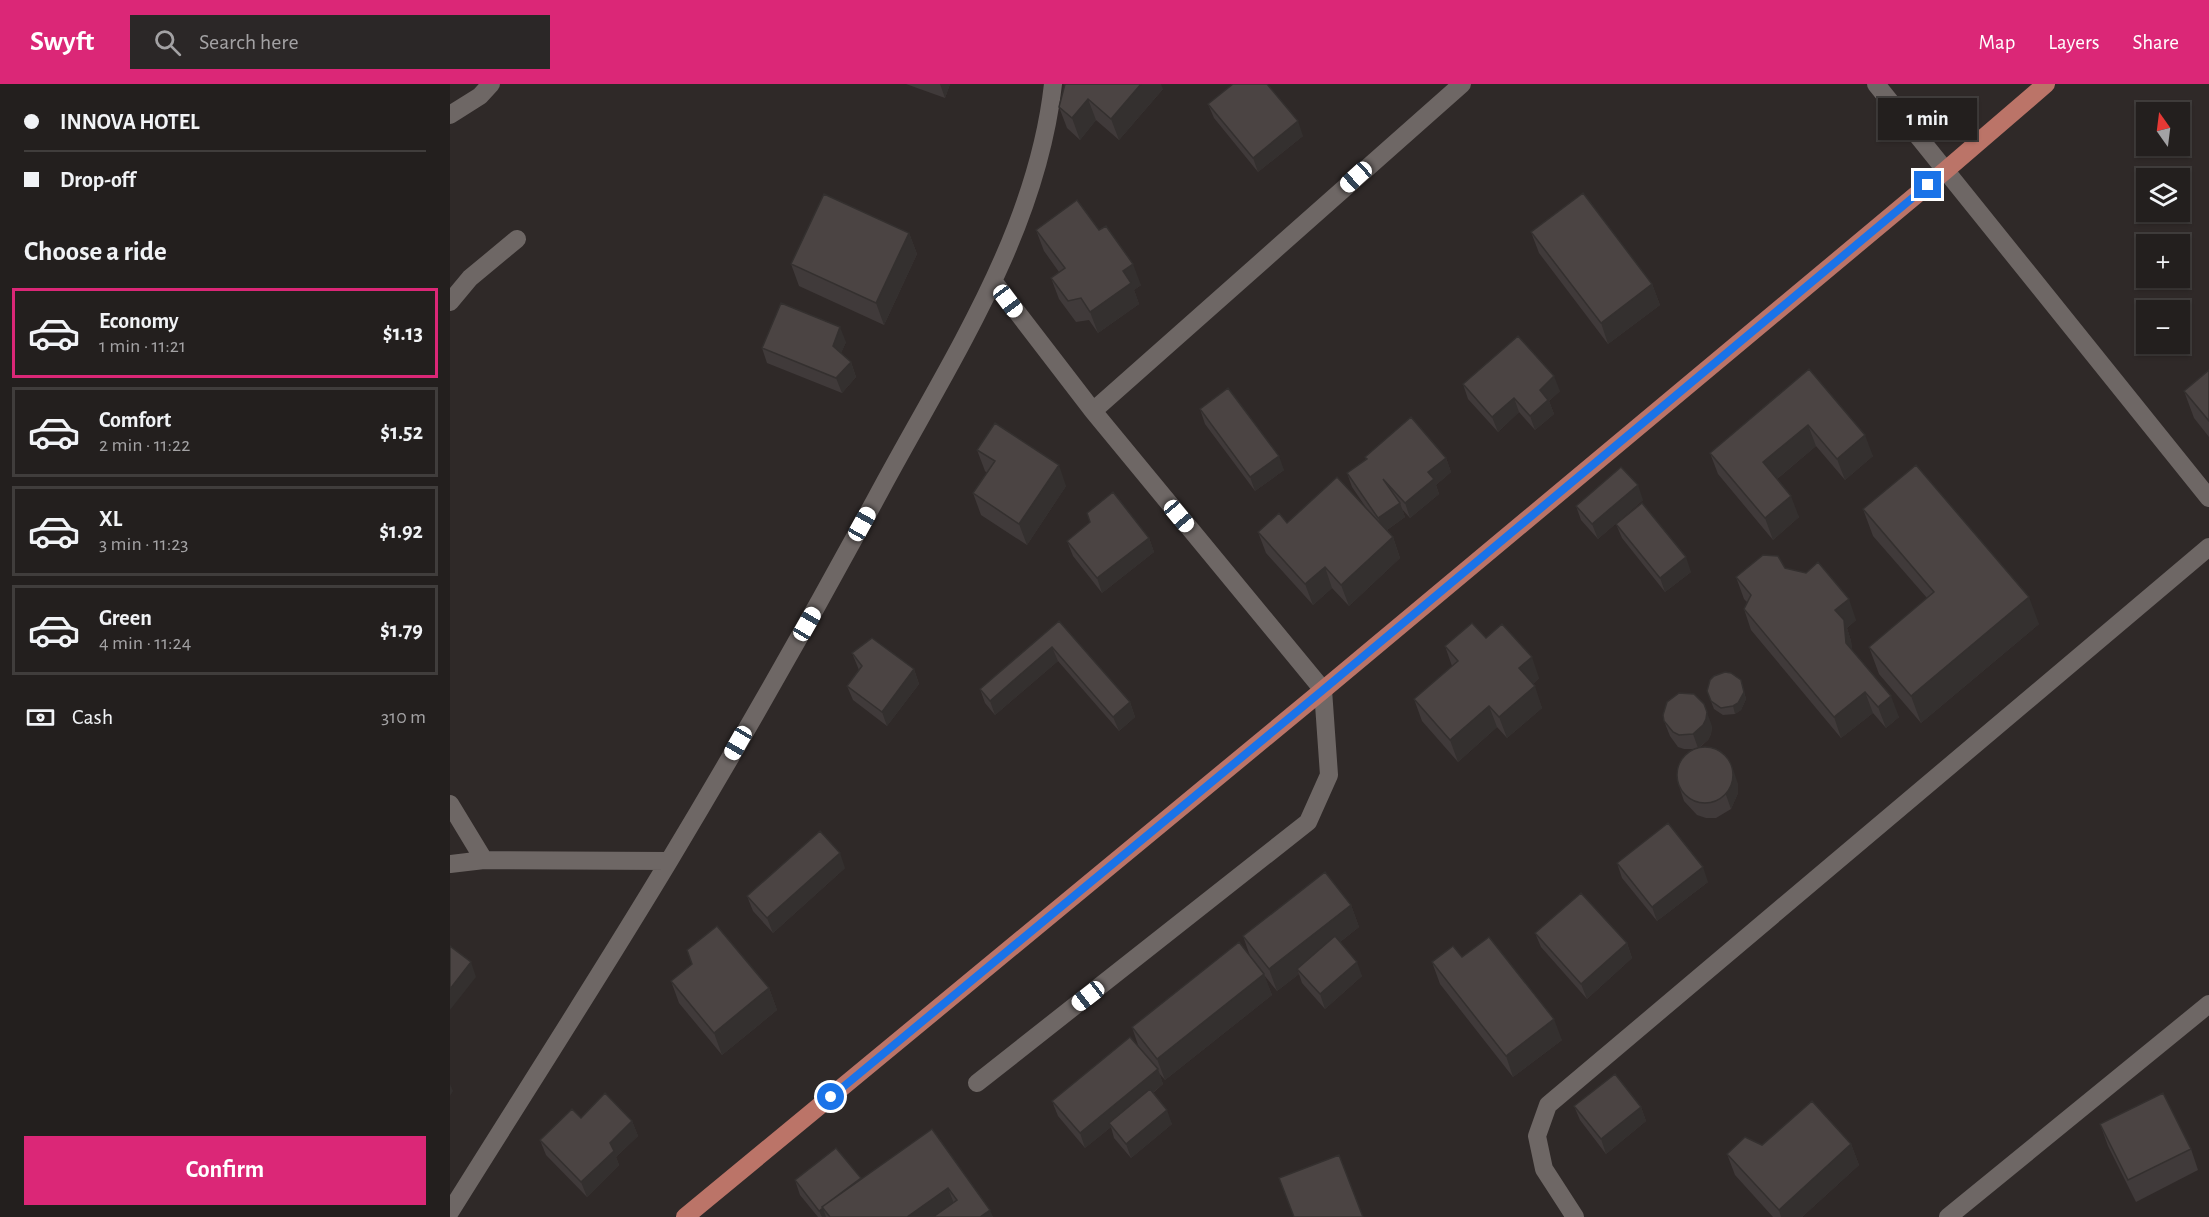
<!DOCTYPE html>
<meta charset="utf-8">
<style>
:root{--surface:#231f1e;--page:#2b2727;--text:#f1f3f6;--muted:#a3a2a4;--line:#403d3c;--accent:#db2777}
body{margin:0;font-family:"Alegreya Sans",sans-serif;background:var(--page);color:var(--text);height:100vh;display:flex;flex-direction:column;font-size:22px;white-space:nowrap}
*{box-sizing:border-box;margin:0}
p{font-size:20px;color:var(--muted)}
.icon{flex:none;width:33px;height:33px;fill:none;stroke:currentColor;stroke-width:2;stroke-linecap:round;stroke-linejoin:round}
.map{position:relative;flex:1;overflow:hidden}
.details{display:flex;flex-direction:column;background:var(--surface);width:450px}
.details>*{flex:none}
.hud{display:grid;align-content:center;height:132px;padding:0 24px;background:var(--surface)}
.needle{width:39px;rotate:346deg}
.controls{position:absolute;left:1686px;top:18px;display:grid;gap:12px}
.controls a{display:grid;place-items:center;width:54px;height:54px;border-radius:0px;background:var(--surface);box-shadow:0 2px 4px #0004,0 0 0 2px var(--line);font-size:30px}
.end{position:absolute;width:27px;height:27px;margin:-14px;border:8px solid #1a73e8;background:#fff;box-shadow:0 0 0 3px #fff}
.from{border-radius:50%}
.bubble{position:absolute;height:42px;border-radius:0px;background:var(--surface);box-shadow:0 2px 4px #0004,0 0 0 2px var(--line);font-size:20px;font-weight:700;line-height:42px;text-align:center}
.car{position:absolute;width:18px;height:36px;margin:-18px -9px;border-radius:8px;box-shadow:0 0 4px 2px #0007;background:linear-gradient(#fff 24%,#345 0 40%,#fff 0 76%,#345 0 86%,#fff 0)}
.hud b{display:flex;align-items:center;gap:21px;height:57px;font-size:22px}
.hud b+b{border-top:2px solid var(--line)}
.hud i{width:15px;height:15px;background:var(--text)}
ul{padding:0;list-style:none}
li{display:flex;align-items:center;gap:18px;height:90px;margin:0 12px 9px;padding:0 12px;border:3px solid var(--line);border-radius:0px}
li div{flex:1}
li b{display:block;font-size:22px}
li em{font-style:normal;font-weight:700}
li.on{border-color:var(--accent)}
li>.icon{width:54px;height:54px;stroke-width:1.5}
h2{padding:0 24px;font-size:27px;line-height:72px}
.pay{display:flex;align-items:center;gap:15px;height:66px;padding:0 24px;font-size:22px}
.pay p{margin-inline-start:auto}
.button{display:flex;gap:12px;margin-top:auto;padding:12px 24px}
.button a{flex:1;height:69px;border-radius:0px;background:var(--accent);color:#fff;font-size:24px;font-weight:700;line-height:69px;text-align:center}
header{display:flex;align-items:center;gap:36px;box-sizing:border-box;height:84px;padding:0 30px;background:var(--accent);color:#fff}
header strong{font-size:28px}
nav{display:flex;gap:33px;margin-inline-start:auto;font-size:21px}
.search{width:420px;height:54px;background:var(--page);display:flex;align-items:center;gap:15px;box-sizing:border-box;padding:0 21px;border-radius:0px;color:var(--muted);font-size:22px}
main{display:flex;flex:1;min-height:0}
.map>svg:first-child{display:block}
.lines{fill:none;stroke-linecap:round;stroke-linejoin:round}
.street{stroke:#6e6765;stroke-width:18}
.primary{stroke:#bb7468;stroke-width:18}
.wall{fill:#403a3a}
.shaded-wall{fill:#34302f}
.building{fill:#4b4443;stroke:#34302f;stroke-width:1.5}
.route{stroke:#1a73e8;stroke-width:8}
</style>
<header>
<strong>Swyft</strong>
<div class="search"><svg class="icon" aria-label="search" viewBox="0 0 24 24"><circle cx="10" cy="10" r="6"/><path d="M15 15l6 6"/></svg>Search here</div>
<nav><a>Map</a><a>Layers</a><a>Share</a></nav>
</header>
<main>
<section class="details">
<div class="hud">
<b><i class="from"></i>INNOVA HOTEL</b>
<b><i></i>Drop-off</b>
</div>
<h2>Choose a ride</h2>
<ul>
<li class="on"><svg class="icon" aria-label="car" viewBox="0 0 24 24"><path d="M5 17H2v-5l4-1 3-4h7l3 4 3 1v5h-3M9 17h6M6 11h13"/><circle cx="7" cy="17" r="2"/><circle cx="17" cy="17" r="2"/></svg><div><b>Economy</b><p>1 min · 11:21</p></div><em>$1.13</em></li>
<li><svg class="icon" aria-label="car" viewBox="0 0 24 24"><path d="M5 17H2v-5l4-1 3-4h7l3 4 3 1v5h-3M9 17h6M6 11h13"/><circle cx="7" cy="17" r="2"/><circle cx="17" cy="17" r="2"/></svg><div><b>Comfort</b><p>2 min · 11:22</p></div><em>$1.52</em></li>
<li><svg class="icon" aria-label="car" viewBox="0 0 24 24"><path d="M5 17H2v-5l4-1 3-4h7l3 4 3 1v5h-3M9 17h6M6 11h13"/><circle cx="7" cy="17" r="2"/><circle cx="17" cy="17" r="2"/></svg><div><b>XL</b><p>3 min · 11:23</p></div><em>$1.92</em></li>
<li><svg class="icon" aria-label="car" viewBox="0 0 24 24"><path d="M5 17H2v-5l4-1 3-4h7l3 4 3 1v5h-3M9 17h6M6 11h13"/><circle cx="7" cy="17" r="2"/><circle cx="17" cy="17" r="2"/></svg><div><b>Green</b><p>4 min · 11:24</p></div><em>$1.79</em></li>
</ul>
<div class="pay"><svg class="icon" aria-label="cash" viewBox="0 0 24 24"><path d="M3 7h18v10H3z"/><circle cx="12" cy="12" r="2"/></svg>Cash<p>310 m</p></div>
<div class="button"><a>Confirm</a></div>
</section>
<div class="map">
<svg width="1759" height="1133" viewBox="0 0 1759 1133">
<rect width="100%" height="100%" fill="#2f2928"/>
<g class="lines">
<!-- street -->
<path class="street" d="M 1426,0 L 1759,414
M 0,31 L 30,12 L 41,0
M 0,218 L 20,194 L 67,155
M 643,327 L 1012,0
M 0,720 L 34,776
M 0,780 L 34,776 L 219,777
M 527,999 L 858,738 L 879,691 L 873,606 L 643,327 L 544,198
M 0,1128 C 73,1011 148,895 219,777 C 294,652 367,524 436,396 C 504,271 587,145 603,0
M 1125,1133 L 1094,1085 L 1087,1052 L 1098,1021 L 1759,463
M 1498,1133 L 1759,920"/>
<!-- primary -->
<path class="primary" d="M 235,1133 L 873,606 L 1496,86 L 1596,0"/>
</g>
<!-- wall -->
<path class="wall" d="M 456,0 L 500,0 L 495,14 Z
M 615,0 L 713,5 L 669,56 L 646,36 L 630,56 L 617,44 L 609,23 Z
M 758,20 L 853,52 L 808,88 L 764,34 Z
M 586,146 L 691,201 L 684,206 L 689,220 L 648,249 L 639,236 L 626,238 L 609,215 L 601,194 L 609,188 L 594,167 Z
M 1081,148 L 1202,200 L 1210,221 L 1158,260 L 1089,169 Z
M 459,149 L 467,170 L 434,241 L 349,202 L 341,180 Z
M 396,258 L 391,269 L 401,278 L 406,293 L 392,309 L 317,279 L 312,264 Z
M 1359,285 L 1423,372 L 1395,396 L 1366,362 L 1327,395 L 1349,433 L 1323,456 L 1268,390 L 1260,369 Z
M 1759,286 L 1759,353 L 1744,334 L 1734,307 Z
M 1013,300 L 1110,307 L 1099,317 L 1104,330 L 1085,346 L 1069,328 L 1048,348 L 1018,315 Z
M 750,325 L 834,386 L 805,407 L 755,340 Z
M 527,366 L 616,402 L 577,461 L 531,431 L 523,409 L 537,389 L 535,387 Z
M 915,373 L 996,374 L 1001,388 L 986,401 L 989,410 L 960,434 L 952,425 L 955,433 L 937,446 L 943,453 L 950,474 L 899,522 L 882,504 L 863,521 L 816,469 L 808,448 L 837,439 L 919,428 L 902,403 L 897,389 L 916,375 Z
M 1193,416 L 1148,455 L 1131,436 L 1126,422 Z
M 1413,425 L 1589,540 L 1471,639 L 1429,590 L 1419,563 L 1477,514 L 1423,452 Z
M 1166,440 L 1241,488 L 1215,508 L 1172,454 Z
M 699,454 L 704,468 L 652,509 L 623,472 L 617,457 Z
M 1335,484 L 1406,536 L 1397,544 L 1401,557 L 1402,566 L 1449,633 L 1436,644 L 1423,629 L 1391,654 L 1301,546 L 1294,525 L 1297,518 L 1294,515 L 1286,493 Z
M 609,537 L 680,618 L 685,633 L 669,647 L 608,577 L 545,631 L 535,619 L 530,605 Z
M 1036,554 L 1089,594 L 1083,600 L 1092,624 L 1057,654 L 1047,643 L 1008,678 L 972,637 L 964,615 L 1002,582 L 995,562 Z
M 402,569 L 464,585 L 469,600 L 437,642 L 403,616 L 397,602 L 409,586 Z
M 1291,596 L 1296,615 L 1291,626 L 1285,630 L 1273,631 L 1264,625 L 1257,607 Z
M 1214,637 L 1262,642 L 1261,650 L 1258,656 L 1249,664 L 1288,700 L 1288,709 L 1281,725 L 1266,734 L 1256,734 L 1247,731 L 1234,717 L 1229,702 L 1247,665 L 1234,665 L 1228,663 L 1220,652 Z
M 1167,779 L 1258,798 L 1207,837 L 1172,794 Z
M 395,784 L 323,849 L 303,827 L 297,812 Z
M 901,821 L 909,843 L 890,858 L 912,892 L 875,925 L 852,899 L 849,890 L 827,907 L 814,891 L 822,911 L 715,996 L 709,989 L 713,1000 L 703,1009 L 722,1040 L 681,1074 L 664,1054 L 661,1043 L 635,1064 L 608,1032 L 602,1017 L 689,964 L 682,943 L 800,872 L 793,852 Z
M 1085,849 L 1177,859 L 1182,874 L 1137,915 L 1091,863 Z
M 237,866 L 319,904 L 327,926 L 272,971 L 229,919 L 221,897 L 242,881 Z
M 1012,873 L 1112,956 L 1063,993 L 990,900 L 982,878 Z
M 1124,1022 L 1191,1023 L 1196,1037 L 1156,1070 L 1130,1036 Z
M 131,1034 L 182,1037 L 188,1052 L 166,1073 L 169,1081 L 137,1113 L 96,1071 L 90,1056 Z
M 1650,1040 L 1741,1065 L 1748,1086 L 1686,1118 L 1658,1062 Z
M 482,1045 L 543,1133 L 368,1133 L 350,1111 L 345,1096 L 411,1094 L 411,1095 Z
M 1401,1060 L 1409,1081 L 1352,1133 L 1323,1133 L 1285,1091 L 1277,1070 L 1312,1061 Z"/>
<!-- shaded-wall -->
<path class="shaded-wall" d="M 490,0 L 500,0 L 495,14 Z
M 691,0 L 711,0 L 713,5 L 669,56 L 661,35 Z
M 638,15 L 646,36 L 630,56 L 622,34 Z
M 848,37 L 853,52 L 808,88 L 803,74 Z
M 459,149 L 467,170 L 434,241 L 426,219 Z
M 683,180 L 691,201 L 684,206 L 689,220 L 648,249 L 640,228 L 673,187 Z
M 1202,200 L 1210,221 L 1158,260 L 1151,239 Z
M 390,243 L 396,258 L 388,276 L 383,262 Z
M 401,278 L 406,293 L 392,309 L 386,294 Z
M 1104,292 L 1110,307 L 1099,317 L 1104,330 L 1085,346 L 1080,332 L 1090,306 Z
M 1064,314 L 1069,328 L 1048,348 L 1042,333 Z
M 1358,341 L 1366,362 L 1321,400 L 1313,378 Z
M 1415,351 L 1423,372 L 1395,396 L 1387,375 Z
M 829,372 L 834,386 L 805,407 L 800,393 Z
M 996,374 L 1001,388 L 986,401 L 989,410 L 960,434 L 955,419 L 978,388 Z
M 609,381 L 616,402 L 577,461 L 569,440 Z
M 1188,401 L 1193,416 L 1148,455 L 1142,440 Z
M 1341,412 L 1349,433 L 1323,456 L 1315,434 Z
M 950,419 L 955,433 L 934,448 L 928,434 Z
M 943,453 L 950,474 L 899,522 L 891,501 Z
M 699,454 L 704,468 L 652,509 L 647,494 Z
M 1236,473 L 1241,488 L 1215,508 L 1210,494 Z
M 875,483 L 882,504 L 863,521 L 855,500 Z
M 1579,513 L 1589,540 L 1471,639 L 1461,612 Z
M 1399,515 L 1406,536 L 1397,544 L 1401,557 L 1404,580 L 1385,526 Z
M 602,563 L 608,577 L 545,631 L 540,617 Z
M 1082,573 L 1089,594 L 1077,606 L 1069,584 Z
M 464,585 L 469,600 L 437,642 L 432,628 Z
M 1291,596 L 1296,615 L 1291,626 L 1285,630 L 1283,622 Z
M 1085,602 L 1092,624 L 1057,654 L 1049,633 Z
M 1415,608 L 1423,629 L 1391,654 L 1384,633 Z
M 1441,612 L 1449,633 L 1436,644 L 1428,623 Z
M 680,618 L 685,633 L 669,647 L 663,633 Z
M 1254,620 L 1262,642 L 1261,650 L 1258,656 L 1248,664 L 1243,650 Z
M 1039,622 L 1047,643 L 1008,678 L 1000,656 Z
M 1283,685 L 1288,700 L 1288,709 L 1281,725 L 1276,711 Z
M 390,769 L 395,784 L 323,849 L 317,834 Z
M 1253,783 L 1258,798 L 1207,837 L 1202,823 Z
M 901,821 L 909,843 L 850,889 L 847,885 L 849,890 L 827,907 L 819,885 Z
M 1177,859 L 1182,874 L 1137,915 L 1131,900 Z
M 21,878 L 26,893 L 0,926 L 0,905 Z
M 907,878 L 912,892 L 875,925 L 870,910 Z
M 814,890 L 822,911 L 715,996 L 707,975 Z
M 319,904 L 327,926 L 272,971 L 264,949 Z
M 1104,935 L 1112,956 L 1063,993 L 1056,972 Z
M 708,985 L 713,1000 L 662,1042 L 659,1039 L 661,1043 L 635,1064 L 630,1049 Z
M 0,1000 L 3,1007 L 0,1012 Z
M 1191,1023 L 1196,1037 L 1156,1070 L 1151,1055 Z
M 717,1026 L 722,1040 L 681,1074 L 676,1060 Z
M 182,1037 L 188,1052 L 166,1073 L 169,1081 L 137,1113 L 131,1098 L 160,1059 Z
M 1401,1060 L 1409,1081 L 1352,1133 L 1331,1133 L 1329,1126 Z
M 498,1104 L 506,1125 L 495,1133 L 457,1133 Z
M 373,1124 L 376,1133 L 372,1133 L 369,1127 Z
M 540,1126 L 543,1133 L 530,1133 Z"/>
<!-- building -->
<path class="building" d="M 615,0 L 691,0 L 661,35 L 638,15 L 622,34 L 609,23 Z
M 783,0 L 817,0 L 848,37 L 803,74 L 758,20 Z
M 1133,109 L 1202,200 L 1151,239 L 1081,148 Z
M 374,110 L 459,149 L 426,219 L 341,180 Z
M 627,116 L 649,146 L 656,142 L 683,180 L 673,187 L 681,199 L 640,228 L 631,214 L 618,217 L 601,194 L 615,184 L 586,146 Z
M 331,219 L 390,243 L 383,262 L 401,278 L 386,294 L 312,264 Z
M 1068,252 L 1104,292 L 1090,306 L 1098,316 L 1080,332 L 1064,314 L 1042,333 L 1013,300 Z
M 1359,285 L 1415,351 L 1387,375 L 1358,341 L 1313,378 L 1341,412 L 1315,434 L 1260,369 Z
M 1759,286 L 1759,337 L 1734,307 Z
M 778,304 L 829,372 L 800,393 L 750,325 Z
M 961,333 L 996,374 L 978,388 L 984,395 L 955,419 L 933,395 L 950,419 L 928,434 L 897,389 L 917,375 L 915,373 Z
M 545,339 L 609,381 L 569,440 L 523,409 L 545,377 L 527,366 Z
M 1466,381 L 1579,513 L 1461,612 L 1419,563 L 1484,508 L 1413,425 Z
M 1171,383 L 1188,401 L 1142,440 L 1126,422 Z
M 887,393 L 943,453 L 891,501 L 875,483 L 855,500 L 808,448 L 829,429 L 837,439 Z
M 663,408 L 699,454 L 647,494 L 617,457 L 640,438 L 637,429 Z
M 1192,419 L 1236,473 L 1210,494 L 1166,440 Z
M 1313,471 L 1328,472 L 1335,484 L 1356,489 L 1368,478 L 1399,515 L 1385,526 L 1394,536 L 1396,559 L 1441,612 L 1428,623 L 1415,608 L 1384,633 L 1294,525 L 1301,511 L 1286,493 Z
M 609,537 L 680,618 L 663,633 L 602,563 L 540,617 L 530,605 Z
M 1022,539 L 1036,554 L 1052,540 L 1082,573 L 1069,584 L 1085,602 L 1049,633 L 1039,622 L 1000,656 L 964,615 L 1008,577 L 995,562 Z
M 422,554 L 464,585 L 432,628 L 397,602 L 412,582 L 402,569 Z
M 1275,588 L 1281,589 L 1291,596 L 1294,608 L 1288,619 L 1283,622 L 1271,624 L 1261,617 L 1257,607 L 1260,596 L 1264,592 Z
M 1229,609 L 1244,610 L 1254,620 L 1257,628 L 1256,635 L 1253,641 L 1243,650 L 1229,651 L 1223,648 L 1214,637 L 1213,631 L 1217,618 Z
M1227 691a28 28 0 1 1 56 0a28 28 0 1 1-56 0Z
M 1218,739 L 1253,783 L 1202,823 L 1167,779 Z
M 370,747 L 390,769 L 317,834 L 297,812 Z
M 875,788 L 901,821 L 819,885 L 793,852 Z
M 1131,809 L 1177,859 L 1131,900 L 1085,849 Z
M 267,842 L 319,904 L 264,949 L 221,897 L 242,880 L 237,866 Z
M 885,852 L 907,878 L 870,910 L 847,885 Z
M 1039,853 L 1104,935 L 1056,972 L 982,878 L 1003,862 L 1012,873 Z
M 789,858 L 814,890 L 707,975 L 682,943 Z
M 0,862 L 21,878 L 0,905 Z
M 680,953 L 708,985 L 630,1049 L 602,1017 Z
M 1165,990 L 1191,1023 L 1151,1055 L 1124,1022 Z
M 700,1005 L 717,1026 L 676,1060 L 659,1039 Z
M 155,1009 L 182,1037 L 160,1059 L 164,1067 L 131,1098 L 90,1056 L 122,1025 L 131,1034 Z
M 1713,1009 L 1741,1065 L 1678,1096 L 1650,1040 Z
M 1362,1017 L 1401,1060 L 1329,1126 L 1277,1070 L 1295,1053 L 1312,1061 Z
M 482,1045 L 540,1126 L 530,1133 L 483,1133 L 507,1116 L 498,1104 L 457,1133 L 380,1133 L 372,1123 Z
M 386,1064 L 411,1094 L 372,1123 L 373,1124 L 369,1127 L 345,1096 Z
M 889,1071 L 913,1133 L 844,1133 L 829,1094 Z"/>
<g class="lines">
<!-- route -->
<path class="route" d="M 381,1013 L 873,606 L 1478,101"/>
</g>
</svg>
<div class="controls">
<a><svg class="needle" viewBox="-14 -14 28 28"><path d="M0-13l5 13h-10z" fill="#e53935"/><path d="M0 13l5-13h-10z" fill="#a3a2a4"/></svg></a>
<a><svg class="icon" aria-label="layers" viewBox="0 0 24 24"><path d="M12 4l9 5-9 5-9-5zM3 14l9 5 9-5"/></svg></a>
<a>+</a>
<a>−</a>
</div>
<i class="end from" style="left:381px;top:1013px"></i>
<i class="end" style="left:1478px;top:101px"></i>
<div class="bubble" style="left:1428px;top:14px;width:99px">1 min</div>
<i class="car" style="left:906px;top:93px;rotate:228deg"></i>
<i class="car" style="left:558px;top:217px;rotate:143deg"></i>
<i class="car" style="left:729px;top:432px;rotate:140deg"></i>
<i class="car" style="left:412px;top:440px;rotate:29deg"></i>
<i class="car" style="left:357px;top:540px;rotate:30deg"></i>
<i class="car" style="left:288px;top:659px;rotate:210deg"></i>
<i class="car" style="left:638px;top:912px;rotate:232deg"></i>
</div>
</main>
